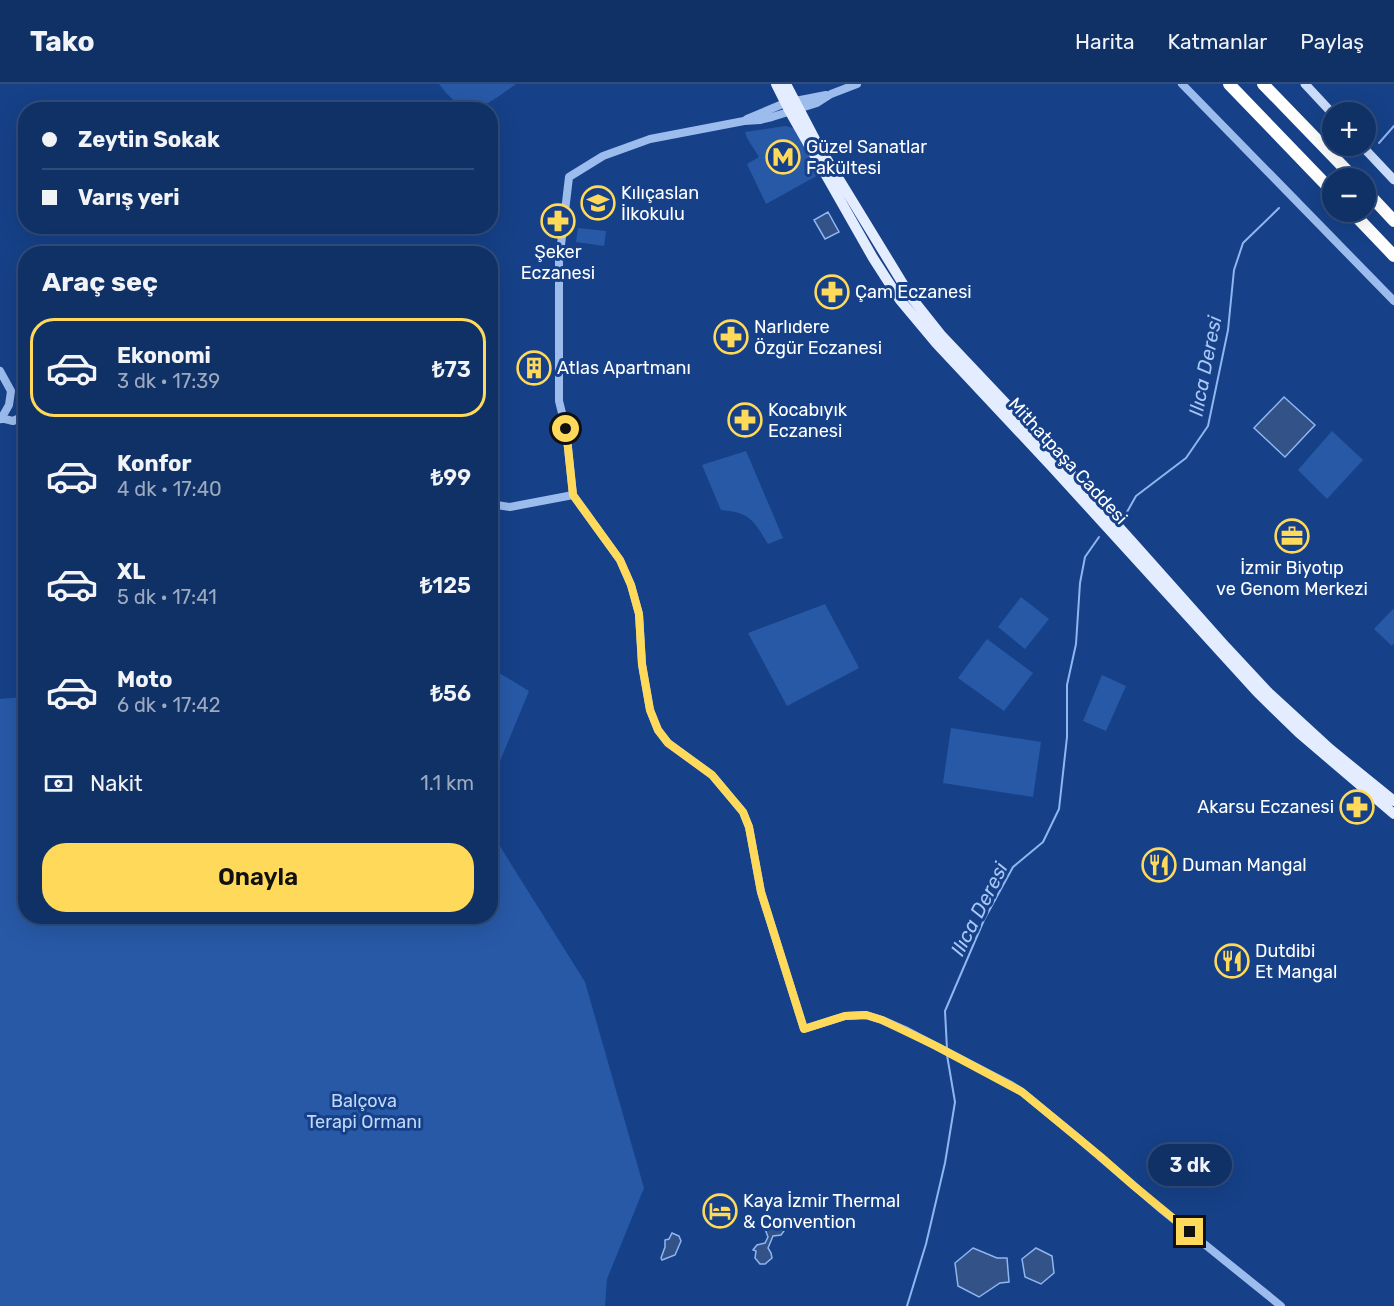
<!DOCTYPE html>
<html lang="tr">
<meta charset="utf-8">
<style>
:root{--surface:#103166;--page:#1e3d6f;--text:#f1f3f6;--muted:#9ca9bf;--line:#304c7a;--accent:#ffd95a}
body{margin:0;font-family:Rubik,sans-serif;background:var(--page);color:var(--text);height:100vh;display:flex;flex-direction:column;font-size:22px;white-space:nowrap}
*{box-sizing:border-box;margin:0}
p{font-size:20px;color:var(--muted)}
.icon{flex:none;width:33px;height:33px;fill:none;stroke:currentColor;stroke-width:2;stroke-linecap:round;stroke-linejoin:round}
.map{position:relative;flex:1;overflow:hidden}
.side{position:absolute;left:18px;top:162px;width:480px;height:678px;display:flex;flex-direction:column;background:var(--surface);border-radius:24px;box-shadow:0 6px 24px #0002,0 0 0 2px var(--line)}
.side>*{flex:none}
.guide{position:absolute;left:18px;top:18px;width:480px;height:132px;border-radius:24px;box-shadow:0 6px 24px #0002,0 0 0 2px var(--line);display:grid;align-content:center;height:132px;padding:0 24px;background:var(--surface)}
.buttons{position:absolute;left:1322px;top:18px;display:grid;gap:12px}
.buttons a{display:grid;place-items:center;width:54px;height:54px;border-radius:50%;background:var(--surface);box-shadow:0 6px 24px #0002,0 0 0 2px var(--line);font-size:30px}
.end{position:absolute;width:27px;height:27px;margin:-14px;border:8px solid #ffd95a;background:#111;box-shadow:0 0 0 3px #111}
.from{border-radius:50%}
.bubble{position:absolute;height:42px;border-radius:21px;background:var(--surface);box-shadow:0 6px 24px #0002,0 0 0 2px var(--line);font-size:20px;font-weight:600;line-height:42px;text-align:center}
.guide b{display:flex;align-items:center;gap:21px;height:57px;font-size:22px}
.guide b+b{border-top:2px solid var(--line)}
.guide i{width:15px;height:15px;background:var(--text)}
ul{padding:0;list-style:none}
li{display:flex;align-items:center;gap:18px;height:99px;margin:0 12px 9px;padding:0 12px;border:3px solid transparent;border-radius:24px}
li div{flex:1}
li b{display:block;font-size:22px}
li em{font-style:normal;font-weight:600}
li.on{border-color:var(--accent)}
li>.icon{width:54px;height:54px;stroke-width:1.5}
h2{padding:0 24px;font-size:27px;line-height:72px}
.pay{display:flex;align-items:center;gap:15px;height:66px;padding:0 24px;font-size:22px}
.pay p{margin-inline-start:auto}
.action{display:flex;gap:12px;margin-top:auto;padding:12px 24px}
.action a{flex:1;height:69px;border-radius:24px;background:var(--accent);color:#111;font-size:24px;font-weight:600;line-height:69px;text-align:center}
header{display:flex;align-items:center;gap:36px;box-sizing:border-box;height:84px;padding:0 30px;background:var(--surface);border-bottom:2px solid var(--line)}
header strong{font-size:28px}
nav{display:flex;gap:33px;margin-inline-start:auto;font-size:21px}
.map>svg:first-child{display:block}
.green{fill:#2859a7}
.water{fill:#335388;stroke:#8fb6f1;stroke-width:1.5}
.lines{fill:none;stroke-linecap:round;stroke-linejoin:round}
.stream{stroke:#8fb6f1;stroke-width:2}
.tertiary{stroke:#9cbcee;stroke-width:8}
.secondary{stroke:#cadcfa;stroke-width:9}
.primary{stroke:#e4edff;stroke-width:10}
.motorway{stroke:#fff;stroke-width:12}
.route{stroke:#ffd95a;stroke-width:8}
.labels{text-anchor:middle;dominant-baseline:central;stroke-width:6;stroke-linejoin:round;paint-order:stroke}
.poi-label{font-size:18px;fill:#fff;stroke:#164188;text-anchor:start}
.street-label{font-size:18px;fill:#fff;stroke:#164188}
.park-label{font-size:18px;fill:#c2d8fa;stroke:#164188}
.water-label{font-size:20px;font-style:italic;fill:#a8c7f6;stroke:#164188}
</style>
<header>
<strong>Tako</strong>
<nav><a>Harita</a><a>Katmanlar</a><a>Paylaş</a></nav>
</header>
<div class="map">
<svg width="1394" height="1222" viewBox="0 0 1394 1222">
<rect width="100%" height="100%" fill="#164188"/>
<!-- green -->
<path class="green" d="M 439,0 L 516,0 C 499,12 484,26 463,25 L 447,10 Z
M 785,42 L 794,44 L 820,90 L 766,120 L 747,80 L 759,73 L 747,54 L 745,48 Z
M 578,144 L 606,147 L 604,162 L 576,158 Z
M 1332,347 L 1363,376 L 1327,415 L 1298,386 Z
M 746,367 L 783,454 L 768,460 C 754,437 750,428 721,426 L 702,381 Z
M 1021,513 L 1049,535 L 1025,565 L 998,543 Z
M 825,520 L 859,584 L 787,622 L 748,549 Z
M 1393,525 L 1394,526 L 1394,559 L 1392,562 L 1374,545 Z
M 987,555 L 1033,589 L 1004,627 L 958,594 Z
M 491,584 L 529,607 L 491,699 Z
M 1102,591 L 1126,602 L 1106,647 L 1083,637 Z
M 25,613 L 26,832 L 490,832 L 491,748 L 585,898 L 644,1104 L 607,1195 L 605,1222 L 0,1222 L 0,615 Z
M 951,644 L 1041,658 L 1033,713 L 943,699 Z"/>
<!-- water -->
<path class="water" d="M 828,128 L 839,148 L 825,155 L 814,136 Z
M 1284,313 L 1315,341 L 1285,373 L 1254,344 Z
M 776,1136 C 782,1136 785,1141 784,1147 L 781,1151 L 773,1152 L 768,1164 L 771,1169 L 772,1174 L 765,1180 L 760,1180 L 755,1174 L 756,1167 L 753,1166 L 757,1161 L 765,1159 L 768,1153 L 765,1145 L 766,1141 L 769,1141 L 772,1138 Z
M 672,1149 L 679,1152 L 681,1157 L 675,1171 L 662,1176 L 661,1174 L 665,1163 L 665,1156 L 669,1155 Z
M 973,1164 L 997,1174 L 1007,1174 L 1009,1198 L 1000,1199 L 979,1213 L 958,1202 L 955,1179 Z
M 1036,1164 L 1052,1172 L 1054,1189 L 1041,1200 L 1025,1193 L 1022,1175 Z"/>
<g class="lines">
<!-- stream -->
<path class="stream" d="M 1379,59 L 1394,42
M 1127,428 L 1136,412 L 1186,374 L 1208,342 L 1228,246 L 1234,186 L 1243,159 L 1279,124
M 947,965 L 945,927 L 984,836 L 1013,783 L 1043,758 L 1059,725 L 1067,653 L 1067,601 L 1076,560 L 1080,499 L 1085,473 L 1099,453
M 907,1222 L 926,1160 L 945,1079 L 955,1018 L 947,971"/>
<!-- tertiary -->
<path class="tertiary" d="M 857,0 L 831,10 L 817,19 L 772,33 L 760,36 L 744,37 L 650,55 L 603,72 L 569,93 L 559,178 L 559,317 L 566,345 L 573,411 L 620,476 L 631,501 L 639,530 L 642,581 L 650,626 L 658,646 L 668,659 L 712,691 L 743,728 L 749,743 L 761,808 L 804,945 L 845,932 L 866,931 L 882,936 L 907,947 L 1009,1000 L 1022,1008 L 1077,1053 L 1161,1125 L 1281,1222
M 1182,0 L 1394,217
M 747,35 L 785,19 L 826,11
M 0,287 L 11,307 L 9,321 L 1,335
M 0,334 L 13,337 L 26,331
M 490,420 L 510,423 L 573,411"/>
<!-- secondary -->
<path class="secondary" d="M 1305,0 L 1332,29
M 1362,62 L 1394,96"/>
<!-- primary -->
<path class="primary" d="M 776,0 L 790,28 L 873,174 L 900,216 L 936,259 L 1053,384 L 1257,608 L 1299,649 L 1394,730
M 786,0 L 817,59 L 911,213 L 942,252 L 1047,363 L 1137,463 L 1226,563 L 1269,609 L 1330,665 L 1394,717"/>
<!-- motorway -->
<path class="motorway" d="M 1229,0 L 1332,107
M 1263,0 L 1354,94
M 1365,106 L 1394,137
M 1352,128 L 1394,172"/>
</g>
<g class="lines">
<!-- route -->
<path class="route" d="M 566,345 L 573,411 L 620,476 L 631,501 L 639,530 L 642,580 L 650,626 L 658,646 L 668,659 L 712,691 L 743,728 L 749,743 L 761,808 L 804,945 L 845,932 L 866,931 L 882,936 L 936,962 L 1022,1008 L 1101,1073 L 1134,1102 L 1190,1148"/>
</g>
<!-- icons -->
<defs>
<symbol id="metro-ring" viewBox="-11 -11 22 22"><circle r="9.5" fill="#164188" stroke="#ffd95a" stroke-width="1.5"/><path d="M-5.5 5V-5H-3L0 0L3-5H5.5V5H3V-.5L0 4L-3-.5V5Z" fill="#ffd95a"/></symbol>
<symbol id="school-ring" viewBox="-11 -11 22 22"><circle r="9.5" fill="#164188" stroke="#ffd95a" stroke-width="1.5"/><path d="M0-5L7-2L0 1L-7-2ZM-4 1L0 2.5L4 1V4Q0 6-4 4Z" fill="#ffd95a"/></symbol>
<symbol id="pharmacy-ring" viewBox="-11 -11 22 22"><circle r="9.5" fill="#164188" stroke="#ffd95a" stroke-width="1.5"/><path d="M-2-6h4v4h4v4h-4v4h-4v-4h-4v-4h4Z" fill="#ffd95a"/></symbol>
<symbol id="building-ring" viewBox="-11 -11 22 22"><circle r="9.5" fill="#164188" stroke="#ffd95a" stroke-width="1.5"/><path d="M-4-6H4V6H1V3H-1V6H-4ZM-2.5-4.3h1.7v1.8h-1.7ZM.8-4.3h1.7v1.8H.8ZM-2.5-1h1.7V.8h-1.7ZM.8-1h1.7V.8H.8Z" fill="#ffd95a"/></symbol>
<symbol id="office-ring" viewBox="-11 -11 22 22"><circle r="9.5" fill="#164188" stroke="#ffd95a" stroke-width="1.5"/><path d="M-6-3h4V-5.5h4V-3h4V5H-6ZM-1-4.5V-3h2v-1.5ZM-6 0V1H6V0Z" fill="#ffd95a"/></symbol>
<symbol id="restaurant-ring" viewBox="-11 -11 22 22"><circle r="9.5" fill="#164188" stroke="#ffd95a" stroke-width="1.5"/><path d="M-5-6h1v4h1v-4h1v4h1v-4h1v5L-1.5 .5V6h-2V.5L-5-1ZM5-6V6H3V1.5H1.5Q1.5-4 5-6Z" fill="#ffd95a"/></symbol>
<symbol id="hotel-ring" viewBox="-11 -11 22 22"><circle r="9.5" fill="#164188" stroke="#ffd95a" stroke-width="1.5"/><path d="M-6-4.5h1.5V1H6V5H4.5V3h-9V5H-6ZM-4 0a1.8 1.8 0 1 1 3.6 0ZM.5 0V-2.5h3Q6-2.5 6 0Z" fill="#ffd95a"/></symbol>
</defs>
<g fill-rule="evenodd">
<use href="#metro-ring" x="764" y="54" width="38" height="38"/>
<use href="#school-ring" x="579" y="100" width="38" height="38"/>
<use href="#pharmacy-ring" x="539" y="118" width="38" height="38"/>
<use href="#pharmacy-ring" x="813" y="189" width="38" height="38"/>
<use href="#pharmacy-ring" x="712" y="234" width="38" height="38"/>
<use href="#building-ring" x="515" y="265" width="38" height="38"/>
<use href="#pharmacy-ring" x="726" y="317" width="38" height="38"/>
<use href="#office-ring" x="1273" y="433" width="38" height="38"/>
<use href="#pharmacy-ring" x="1338" y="704" width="38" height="38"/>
<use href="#restaurant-ring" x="1140" y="762" width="38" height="38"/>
<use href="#restaurant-ring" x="1213" y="858" width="38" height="38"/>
<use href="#hotel-ring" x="701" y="1108" width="38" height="38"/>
</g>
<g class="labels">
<!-- poi labels -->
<g class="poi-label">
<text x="806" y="63">Güzel Sanatlar<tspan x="806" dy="21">Fakültesi</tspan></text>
<text x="621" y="109">Kılıçaslan<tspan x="621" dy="21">İlkokulu</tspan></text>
<text x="558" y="168" text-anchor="middle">Şeker<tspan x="558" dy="21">Eczanesi</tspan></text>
<text x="855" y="208">Çam Eczanesi</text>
<text x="754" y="243">Narlıdere<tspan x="754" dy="21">Özgür Eczanesi</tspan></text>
<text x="557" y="284">Atlas Apartmanı</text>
<text x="768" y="326">Kocabıyık<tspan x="768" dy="21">Eczanesi</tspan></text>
<text x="1292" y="484" text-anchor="middle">İzmir Biyotıp<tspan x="1292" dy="21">ve Genom Merkezi</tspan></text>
<text x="1334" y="723" text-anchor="end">Akarsu Eczanesi</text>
<text x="1182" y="781">Duman Mangal</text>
<text x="1255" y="867">Dutdibi<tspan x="1255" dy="21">Et Mangal</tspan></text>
<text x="743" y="1117">Kaya İzmir Thermal<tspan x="743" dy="21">&amp; Convention</tspan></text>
</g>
<!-- street labels -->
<g class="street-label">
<text transform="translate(1068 377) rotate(47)">Mithatpaşa Caddesi</text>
</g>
<!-- park labels -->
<g class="park-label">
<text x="364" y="1017">Balçova<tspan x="364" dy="21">Terapi Ormanı</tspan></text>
</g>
<!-- water labels -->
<g class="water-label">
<text transform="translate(1205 282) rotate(-79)">Ilıca Deresi</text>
<text transform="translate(979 825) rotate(-63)">Ilıca Deresi</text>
</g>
</g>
</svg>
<div class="buttons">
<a>+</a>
<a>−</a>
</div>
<i class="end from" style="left:566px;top:345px"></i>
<i class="end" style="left:1190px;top:1148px"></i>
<div class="bubble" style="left:1148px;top:1060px;width:84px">3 dk</div>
<div class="guide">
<b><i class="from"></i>Zeytin Sokak</b>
<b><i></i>Varış yeri</b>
</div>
<section class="side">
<h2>Araç seç</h2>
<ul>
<li class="on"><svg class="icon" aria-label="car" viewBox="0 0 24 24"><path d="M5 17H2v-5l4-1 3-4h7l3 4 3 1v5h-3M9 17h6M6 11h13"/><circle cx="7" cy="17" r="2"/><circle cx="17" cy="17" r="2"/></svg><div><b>Ekonomi</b><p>3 dk · 17:39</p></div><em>₺73</em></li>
<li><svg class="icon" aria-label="car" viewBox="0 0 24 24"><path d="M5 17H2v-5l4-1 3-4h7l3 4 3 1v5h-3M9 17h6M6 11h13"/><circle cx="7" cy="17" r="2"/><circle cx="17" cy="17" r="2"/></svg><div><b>Konfor</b><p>4 dk · 17:40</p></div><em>₺99</em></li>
<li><svg class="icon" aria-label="car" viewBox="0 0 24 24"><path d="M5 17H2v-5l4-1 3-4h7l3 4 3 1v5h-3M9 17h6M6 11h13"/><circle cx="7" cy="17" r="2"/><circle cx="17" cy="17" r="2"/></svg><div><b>XL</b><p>5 dk · 17:41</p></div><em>₺125</em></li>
<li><svg class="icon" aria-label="car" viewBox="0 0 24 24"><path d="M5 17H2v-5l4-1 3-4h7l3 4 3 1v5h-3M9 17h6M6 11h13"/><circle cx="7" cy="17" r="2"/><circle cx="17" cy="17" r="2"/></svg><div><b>Moto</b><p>6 dk · 17:42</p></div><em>₺56</em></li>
</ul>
<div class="pay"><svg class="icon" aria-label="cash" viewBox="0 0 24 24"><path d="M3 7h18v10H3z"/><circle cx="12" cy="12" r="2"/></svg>Nakit<p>1.1 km</p></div>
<div class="action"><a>Onayla</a></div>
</section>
</div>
